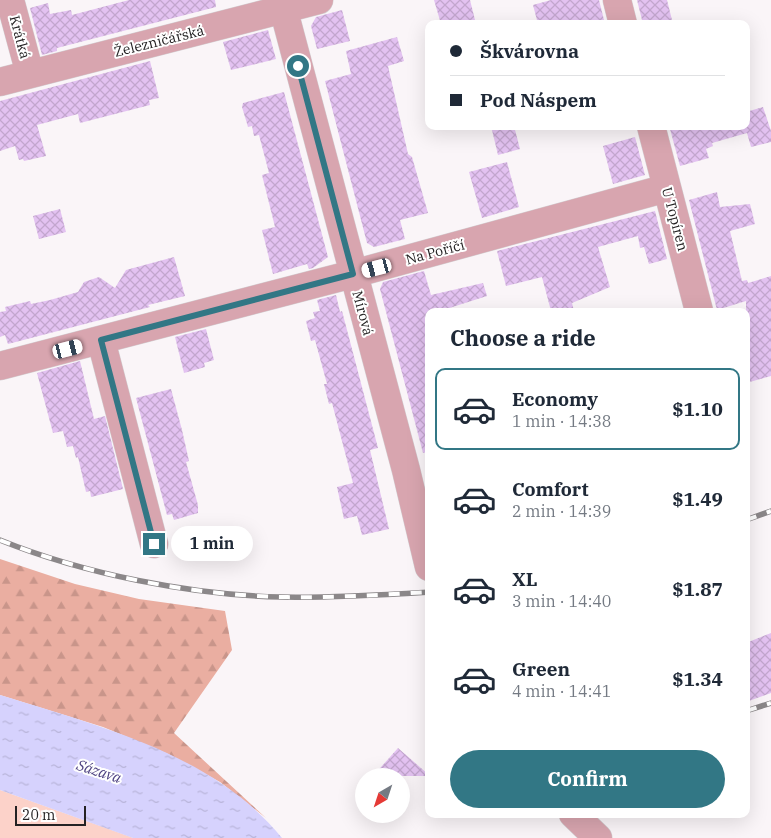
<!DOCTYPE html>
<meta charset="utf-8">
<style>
:root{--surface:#fff;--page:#f2f2f3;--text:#1f2937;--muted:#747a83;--line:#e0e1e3;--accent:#327785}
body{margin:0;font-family:"IBM Plex Serif",serif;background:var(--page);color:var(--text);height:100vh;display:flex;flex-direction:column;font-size:19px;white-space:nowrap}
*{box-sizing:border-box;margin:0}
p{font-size:16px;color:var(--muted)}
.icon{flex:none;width:28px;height:28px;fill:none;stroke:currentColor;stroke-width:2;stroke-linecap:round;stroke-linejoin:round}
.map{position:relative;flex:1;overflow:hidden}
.panel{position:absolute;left:425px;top:308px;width:325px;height:510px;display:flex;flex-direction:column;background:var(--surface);border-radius:10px;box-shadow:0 5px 20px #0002}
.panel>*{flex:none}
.guide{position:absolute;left:425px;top:20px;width:325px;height:110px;border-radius:10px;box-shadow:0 5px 20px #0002;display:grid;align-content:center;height:110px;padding:0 25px;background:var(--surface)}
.needle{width:32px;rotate:219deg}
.buttons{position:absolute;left:355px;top:768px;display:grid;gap:10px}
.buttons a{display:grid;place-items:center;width:55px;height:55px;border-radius:50%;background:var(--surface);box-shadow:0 5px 20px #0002;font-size:25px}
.scale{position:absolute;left:15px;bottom:12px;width:71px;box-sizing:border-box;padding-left:5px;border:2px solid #242223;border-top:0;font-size:14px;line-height:18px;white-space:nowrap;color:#242223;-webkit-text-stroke:4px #fff;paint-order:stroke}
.end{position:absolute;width:22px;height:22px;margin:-11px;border:6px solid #327785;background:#fff;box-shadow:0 0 0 2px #fff}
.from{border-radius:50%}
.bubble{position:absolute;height:35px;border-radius:18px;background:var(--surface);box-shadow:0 5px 20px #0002;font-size:16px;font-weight:800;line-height:35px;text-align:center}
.car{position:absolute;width:15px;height:30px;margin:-15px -8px;border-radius:6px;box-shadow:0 0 4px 1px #0007;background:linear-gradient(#fff 24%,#345 0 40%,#fff 0 76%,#345 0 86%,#fff 0)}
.guide b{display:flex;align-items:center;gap:18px;height:48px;font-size:19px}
.guide b+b{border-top:1px solid var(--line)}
.guide i{width:12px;height:12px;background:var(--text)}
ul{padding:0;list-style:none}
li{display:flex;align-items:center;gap:15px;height:82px;margin:0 10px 8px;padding:0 15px;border:2px solid transparent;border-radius:10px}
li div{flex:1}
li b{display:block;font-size:19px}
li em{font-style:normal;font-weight:800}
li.active{border-color:var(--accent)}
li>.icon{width:45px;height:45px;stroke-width:1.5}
h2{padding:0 25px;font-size:22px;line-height:60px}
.button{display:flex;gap:10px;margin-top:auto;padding:10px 25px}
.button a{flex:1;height:58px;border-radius:30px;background:var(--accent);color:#fff;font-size:20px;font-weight:800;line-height:58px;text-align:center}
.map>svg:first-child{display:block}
.forest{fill:url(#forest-firs)}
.park{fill:#fcd2c9}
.water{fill:url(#water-ripples)}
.building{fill:url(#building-cross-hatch)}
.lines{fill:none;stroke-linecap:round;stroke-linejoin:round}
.minor-casing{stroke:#d3cfd2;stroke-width:29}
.minor{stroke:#d8a5af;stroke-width:28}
.rail-casing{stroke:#8b8789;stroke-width:5.5}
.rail{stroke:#fff;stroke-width:4;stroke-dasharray:11;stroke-linecap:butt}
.route{stroke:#327785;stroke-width:6}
.labels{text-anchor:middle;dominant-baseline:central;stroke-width:4;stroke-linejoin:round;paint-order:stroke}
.street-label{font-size:14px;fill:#242223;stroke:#fff}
.water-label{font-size:15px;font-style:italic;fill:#4d4181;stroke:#fff}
</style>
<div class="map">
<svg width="771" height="838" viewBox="0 0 771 838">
<defs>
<pattern id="forest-firs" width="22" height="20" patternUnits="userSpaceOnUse" patternTransform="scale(1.25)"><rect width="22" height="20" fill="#eaaea1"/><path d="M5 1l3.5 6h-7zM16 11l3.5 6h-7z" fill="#c9958a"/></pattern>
<pattern id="water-ripples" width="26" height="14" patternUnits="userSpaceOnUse" patternTransform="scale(1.25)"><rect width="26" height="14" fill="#d6d2fd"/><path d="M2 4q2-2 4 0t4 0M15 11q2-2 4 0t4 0" fill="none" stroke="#b8b4d9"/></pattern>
<pattern id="building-cross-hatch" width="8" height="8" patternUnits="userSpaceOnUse" patternTransform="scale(1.25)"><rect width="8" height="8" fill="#e3c2f1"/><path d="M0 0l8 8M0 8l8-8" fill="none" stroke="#c3a6ce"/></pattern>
</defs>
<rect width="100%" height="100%" fill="#faf5f8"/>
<!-- forest -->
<path class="forest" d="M 0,559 L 75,584 L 139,599 L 225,611 L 232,650 L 174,733 L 266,818 L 220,782 L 168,754 L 103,727 L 0,695 Z"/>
<!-- park -->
<path class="park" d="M 0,790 L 131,837 L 133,838 L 0,838 Z"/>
<!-- water -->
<path class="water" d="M 0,695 C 99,726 214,754 282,838 L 133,838 L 0,790 Z"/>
<!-- building -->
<path class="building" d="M 129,0 L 215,0 L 216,7 L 57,48 L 57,51 L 42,55 L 30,8 L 48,3 L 50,14 L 71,10 L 72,15 Z
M 434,0 L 470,0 L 476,24 L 441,24 Z
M 551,0 L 599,0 L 605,24 L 538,24 L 533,5 Z
M 637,0 L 667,0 L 673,24 L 643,24 Z
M 342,10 L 350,41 L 317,49 L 311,26 L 316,17 Z
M 268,30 L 276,59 L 231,70 L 223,42 Z
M 397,37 L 404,61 L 388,66 L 408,154 L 412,157 L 428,213 L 400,220 L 405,239 L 374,247 L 367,243 L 325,81 L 351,74 L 346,51 Z
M 150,61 L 159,98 L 149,100 L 150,105 L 80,123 L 78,114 L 37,125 L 46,156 L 24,161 L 23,159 L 19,160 L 15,146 L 0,151 L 0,101 Z
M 284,92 L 328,257 L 313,268 L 309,269 L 307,264 L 273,274 L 262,230 L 275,227 L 262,175 L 269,173 L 259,135 L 254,136 L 252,126 L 248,127 L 242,107 L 243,103 Z
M 763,107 L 771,131 L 771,142 L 751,147 L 747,133 L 712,143 L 713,146 L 706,149 L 709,158 L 680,166 L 670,129 L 680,126 L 746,126 L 746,112 Z
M 491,126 L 514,126 L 520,149 L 498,155 Z
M 635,137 L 645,175 L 613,184 L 603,146 Z
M 507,162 L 519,207 L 482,218 L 469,172 Z
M 717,192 L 720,207 L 750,204 L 755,224 L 730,231 L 742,281 L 747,280 L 748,283 L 771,276 L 771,376 L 746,383 L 746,301 L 717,310 L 689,200 Z
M 60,209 L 66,232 L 39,239 L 33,216 Z
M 655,211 L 667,259 L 649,264 L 644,247 L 640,248 L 638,236 L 598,247 L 610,287 L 572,303 L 574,311 L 551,311 L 542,277 L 506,286 L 497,251 Z
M 174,257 L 185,296 L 148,305 L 150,307 L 8,344 L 5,335 L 0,337 L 0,312 L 6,311 L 5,307 L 30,301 L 31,304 L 50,300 L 78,292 L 84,282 L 99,277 L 115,288 L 126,270 Z
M 424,271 L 431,295 L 483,283 L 487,296 L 440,311 L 429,311 L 429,452 L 423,453 L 380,289 L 383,282 Z
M 336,295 L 340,312 L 342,311 L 378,448 L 370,450 L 389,529 L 362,535 L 357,516 L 344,519 L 337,487 L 353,483 L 332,403 L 329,404 L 324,384 L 327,384 L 315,340 L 311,341 L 306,321 L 315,318 L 313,312 L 320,311 L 317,300 Z
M 206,329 L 214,360 L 204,363 L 205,367 L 184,373 L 175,337 Z
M 80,361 L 94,419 L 105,416 L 123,489 L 91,497 L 90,491 L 86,492 L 78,457 L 76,458 L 73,446 L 67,447 L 63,431 L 53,433 L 37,373 Z
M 171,389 L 182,430 L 189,461 L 186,462 L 198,505 L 198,513 L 174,520 L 172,514 L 167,515 L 136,398 Z
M 771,633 L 771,693 L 746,702 L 746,643 Z
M 398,748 L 429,775 L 429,776 L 373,776 Z"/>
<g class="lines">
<defs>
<path id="minor" d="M 10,0 L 30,74
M 281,0 L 406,470 L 429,567
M 617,0 L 623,24
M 0,82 L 319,0
M 651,126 L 699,311
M 101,340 L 154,544
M 0,366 L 353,274 L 667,188
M 573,814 L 598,838"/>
</defs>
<!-- minor casing -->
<use href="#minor" class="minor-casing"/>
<!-- minor -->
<use href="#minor" class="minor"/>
<defs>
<path id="rail" d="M 746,520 L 771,511
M 0,540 C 84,574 191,595 281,597 C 330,598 379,595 429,592
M 746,711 L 771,703"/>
</defs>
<!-- rail casing -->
<use href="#rail" class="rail-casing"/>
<!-- rail -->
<use href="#rail" class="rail"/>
</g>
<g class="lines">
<!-- route -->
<path class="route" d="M 154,544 L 101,340 L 353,274 L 298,66"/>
</g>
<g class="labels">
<!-- street labels -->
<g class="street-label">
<text transform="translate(20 37) rotate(75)">Krátká</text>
<text transform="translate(159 41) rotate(-14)">Železničářská</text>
<text transform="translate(675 219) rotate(75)">U Topíren</text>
<text transform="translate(435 252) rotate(-15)">Na Poříčí</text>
<text transform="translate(363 313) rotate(75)">Mírová</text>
</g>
<!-- water labels -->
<g class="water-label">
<text transform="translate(99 771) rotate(18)">Sázava</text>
</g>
</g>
</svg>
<div class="buttons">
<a><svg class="needle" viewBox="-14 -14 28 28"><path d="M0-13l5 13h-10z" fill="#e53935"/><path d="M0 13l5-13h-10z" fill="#747a83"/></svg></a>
</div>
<div class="scale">20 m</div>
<i class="end from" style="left:298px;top:66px"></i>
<i class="end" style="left:154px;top:544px"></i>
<div class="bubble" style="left:171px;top:526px;width:82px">1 min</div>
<i class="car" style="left:377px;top:268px;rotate:255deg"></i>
<i class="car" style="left:68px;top:349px;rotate:76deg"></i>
<div class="guide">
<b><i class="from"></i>Škvárovna</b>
<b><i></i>Pod Náspem</b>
</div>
<section class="panel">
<h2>Choose a ride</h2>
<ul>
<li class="active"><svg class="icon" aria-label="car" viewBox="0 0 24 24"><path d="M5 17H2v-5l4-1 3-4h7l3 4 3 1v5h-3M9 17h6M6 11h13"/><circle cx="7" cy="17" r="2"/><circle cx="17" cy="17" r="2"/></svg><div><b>Economy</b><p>1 min · 14:38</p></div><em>$1.10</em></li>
<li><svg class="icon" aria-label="car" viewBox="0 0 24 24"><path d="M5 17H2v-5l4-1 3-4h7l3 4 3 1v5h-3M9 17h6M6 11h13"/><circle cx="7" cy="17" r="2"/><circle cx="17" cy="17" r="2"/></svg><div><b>Comfort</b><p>2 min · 14:39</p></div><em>$1.49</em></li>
<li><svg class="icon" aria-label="car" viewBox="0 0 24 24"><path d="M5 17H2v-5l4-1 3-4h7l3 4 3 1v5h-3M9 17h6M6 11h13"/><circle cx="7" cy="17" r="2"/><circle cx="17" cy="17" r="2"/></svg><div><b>XL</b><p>3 min · 14:40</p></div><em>$1.87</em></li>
<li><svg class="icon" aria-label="car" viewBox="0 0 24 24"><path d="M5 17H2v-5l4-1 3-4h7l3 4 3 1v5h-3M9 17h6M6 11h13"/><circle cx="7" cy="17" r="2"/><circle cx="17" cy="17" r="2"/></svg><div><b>Green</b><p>4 min · 14:41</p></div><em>$1.34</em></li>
</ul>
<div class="button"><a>Confirm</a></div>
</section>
</div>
